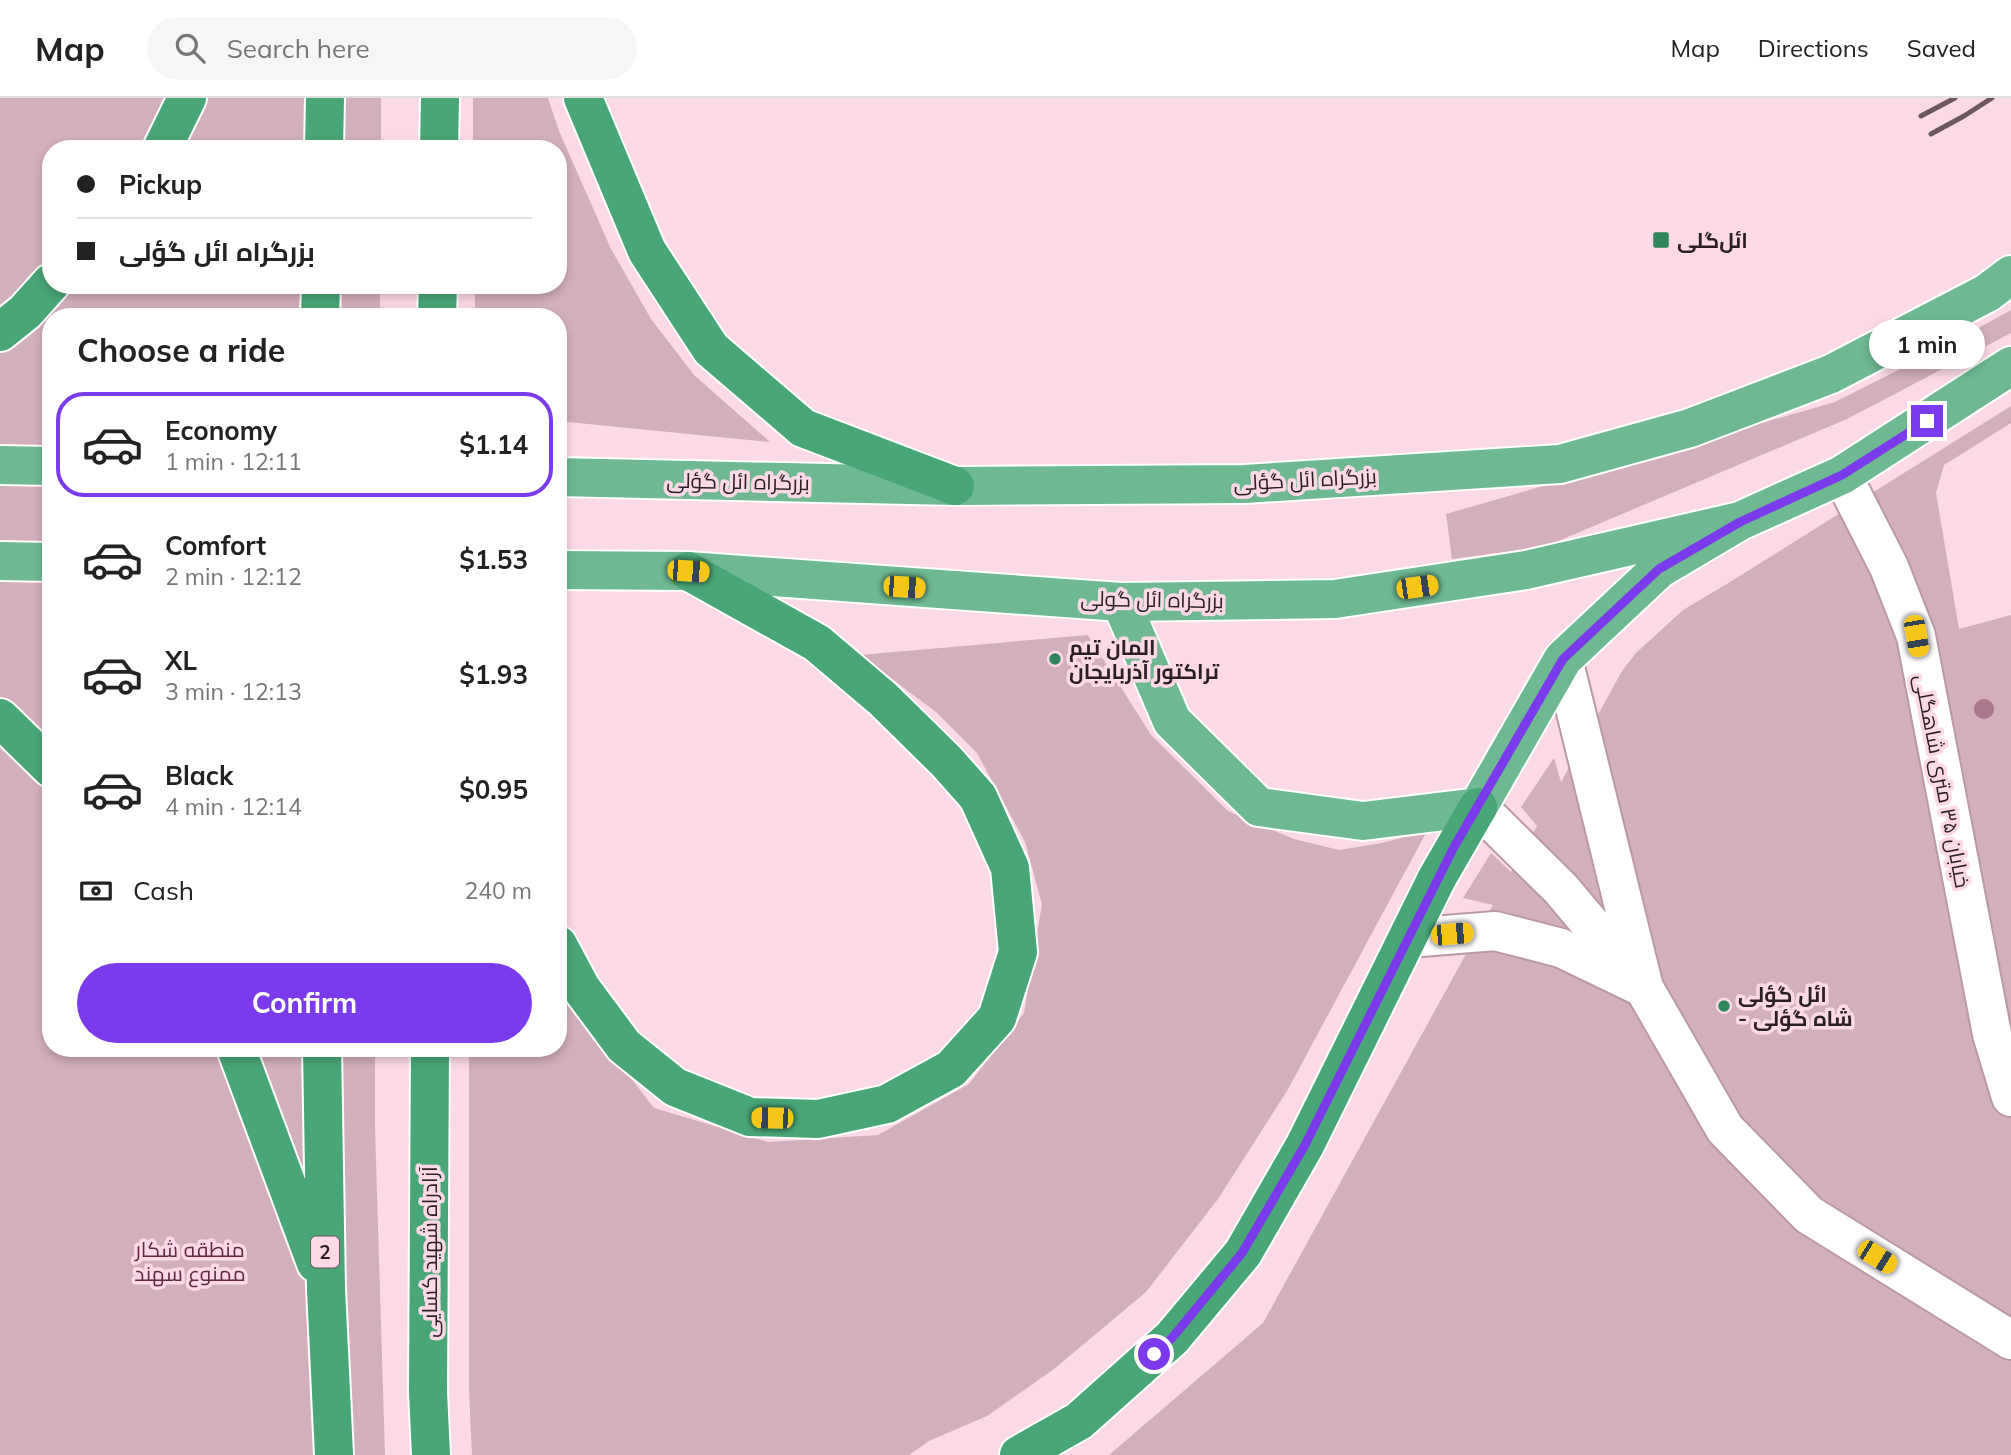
<!DOCTYPE html>
<meta charset="utf-8">
<style>
:root{--surface:#fff;--page:#f6f6f6;--text:#222;--muted:#767676;--line:#e0e0e0;--accent:#7c3aed}
body{margin:0;font-family:Mulish,Cairo,sans-serif;background:var(--page);color:var(--text);height:100vh;display:flex;flex-direction:column;font-size:26px;white-space:nowrap}
*{box-sizing:border-box;margin:0}
p{font-size:23px;color:var(--muted)}
.icon{flex:none;width:38px;height:38px;fill:none;stroke:currentColor;stroke-width:2;stroke-linecap:round;stroke-linejoin:round}
.map{position:relative;flex:1;overflow:hidden}
.sheet{position:absolute;left:42px;top:210px;width:525px;height:749px;display:flex;flex-direction:column;background:var(--surface);border-radius:28px;box-shadow:0 4px 10px #0003}
.sheet>*{flex:none}
.top-card{position:absolute;left:42px;top:42px;width:525px;height:154px;border-radius:28px;box-shadow:0 4px 10px #0003;display:grid;align-content:center;height:154px;padding:0 35px;background:var(--surface)}
.end{position:absolute;width:32px;height:32px;margin:-16px;border:9px solid #7c3aed;background:#fff;box-shadow:0 0 0 4px #fff}
.from{border-radius:50%}
.bubble{position:absolute;height:49px;border-radius:24px;background:var(--surface);box-shadow:0 4px 10px #0003;font-size:23px;font-weight:700;line-height:49px;text-align:center}
.car{position:absolute;width:21px;height:42px;margin:-21px -10px;border-radius:9px;box-shadow:0 0 5px 2px #0007;background:linear-gradient(#f5c518 24%,#345 0 40%,#f5c518 0 76%,#345 0 86%,#f5c518 0)}
.top-card b{display:flex;align-items:center;gap:24px;height:66px;font-size:26px}
.top-card b+b{border-top:2px solid var(--line)}
.top-card i{width:18px;height:18px;background:var(--text)}
ul{padding:0;list-style:none}
li{display:flex;align-items:center;gap:21px;height:105px;margin:0 14px 10px;padding:0 21px;border:4px solid transparent;border-radius:28px}
li div{flex:1}
li b{display:block;font-size:26px}
li em{font-style:normal;font-weight:700}
li.active{border-color:var(--accent)}
li>.icon{width:63px;height:63px;stroke-width:1.5}
h2{padding:0 35px;font-size:32px;line-height:84px}
.pay{display:flex;align-items:center;gap:18px;height:77px;padding:0 35px;font-size:26px}
.pay p{margin-inline-start:auto}
.button{display:flex;gap:14px;margin-top:auto;padding:14px 35px}
.button a{flex:1;height:80px;border-radius:42px;background:var(--accent);color:#fff;font-size:28px;font-weight:700;line-height:80px;text-align:center}
header{display:flex;align-items:center;gap:42px;box-sizing:border-box;height:98px;padding:0 35px;background:var(--surface);border-bottom:2px solid var(--line)}
header strong{font-size:33px}
nav{display:flex;gap:38px;margin-inline-start:auto;font-size:24px}
.search{width:490px;height:63px;background:var(--page);display:flex;align-items:center;gap:18px;box-sizing:border-box;padding:0 24px;border-radius:38px;color:var(--muted);font-size:26px}
.map>svg:first-child{display:block}
.green{fill:#d3aebb}
.lines{fill:none;stroke-linecap:round;stroke-linejoin:round}
.minor-casing{stroke:#ba99a5;stroke-width:42}
.tertiary-casing{stroke:#ba99a5;stroke-width:42}
.trunk-casing{stroke:#fff;stroke-width:42}
.motorway-casing{stroke:#fff;stroke-width:42}
.minor{stroke:#fff;stroke-width:38}
.tertiary{stroke:#fff;stroke-width:38}
.trunk{stroke:#6eb892;stroke-width:38}
.motorway{stroke:#49a676;stroke-width:38}
.rail{stroke:#6b585f;stroke-width:5}
.tree{fill:#a7788b}
.route{stroke:#7c3aed;stroke-width:9}
.poi-dot{fill:#2e865b;stroke:#fcd9e6;stroke-width:2.5}
.labels{text-anchor:middle;dominant-baseline:central;stroke-width:7;stroke-linejoin:round;paint-order:stroke}
.shield{fill:#fcd9e6;stroke:#6a575e;stroke-width:2}
.shield-label{font-size:19px;font-weight:bold;fill:#2b1f23}
.poi-label{font-size:21px;font-weight:bold;fill:#2b1f23;stroke:#fcd9e6;text-anchor:start}
.street-label{font-size:21px;fill:#2b1f23;stroke:#fcd9e6}
.park-label{font-size:21px;fill:#612841;stroke:#fcd9e6}
</style>
<header>
<strong>Map</strong>
<div class="search"><svg class="icon" aria-label="search" viewBox="0 0 24 24"><circle cx="10" cy="10" r="6"/><path d="M15 15l6 6"/></svg>Search here</div>
<nav><a>Map</a><a>Directions</a><a>Saved</a></nav>
</header>
<div class="map">
<svg width="2011" height="1357" viewBox="0 0 2011 1357">
<rect width="100%" height="100%" fill="#fcd9e6"/>
<!-- green -->
<path class="green" d="M 0,0 L 381,0 L 381,51 L 51,51 L 51,187 L 380,187 L 380,219 L 51,219 L 51,950 L 375,950 L 375,1030 L 385,1357 L 0,1357 Z
M 473,0 L 548,0 L 559,33 L 611,151 L 651,221 L 694,277 L 770,344 L 558,323 L 558,219 L 475,219 L 475,187 L 558,187 L 558,51 L 473,51 Z
M 2011,212 L 2011,235 L 1847,321 L 1544,449 L 1452,461 L 1446,416 L 1835,304 L 1944,249 Z
M 2011,308 L 2011,325 L 1944,367 L 1936,395 L 1959,531 L 2011,517 L 2011,1357 L 1109,1357 L 1263,1225 L 1493,807 L 1463,800 L 1491,755 L 1511,774 L 1537,728 L 1521,709 L 1554,660 L 1561,684 L 1622,573 L 1636,555 L 1683,512 L 1730,484 Z
M 1088,537 L 1151,637 L 1228,713 L 1294,741 L 1339,752 L 1382,745 L 1427,733 L 1287,993 L 1218,1101 L 1146,1194 L 1054,1271 L 987,1318 L 929,1343 L 909,1357 L 472,1357 L 469,1293 L 469,950 L 558,950 L 558,883 L 569,900 L 654,1010 L 768,1044 L 878,1037 L 969,986 L 1024,915 L 1042,806 L 1025,744 L 977,655 L 936,614 L 860,557 Z"/>
<g class="lines">
<defs>
<path id="minor" d="M 1478,709 L 1561,791 L 1644,890 L 1725,1031 L 1809,1117 L 2011,1242
M 1409,840 L 1495,833 L 1561,850 L 1644,890 L 1563,561"/>
<path id="tertiary" d="M 1842,377 L 1889,469 L 1916,538 L 1992,936 L 2011,999"/>
<path id="trunk" d="M 0,367 L 51,368
M 558,379 L 955,388 L 1245,386 L 1560,366 L 1690,330 L 1831,276 L 1987,195 L 2011,177
M 0,463 L 51,464
M 558,472 L 688,473 L 1121,504 L 1335,501 L 1526,472 L 1740,423
M 1121,504 L 1172,623 L 1259,709 L 1363,723 L 1478,709 L 1563,561 L 1659,471 L 1740,423 L 1842,377 L 2011,268"/>
<path id="motorway" d="M 583,0 L 647,153 L 711,251 L 803,330 L 955,388
M 162,51 L 187,0
M 324,51 L 325,0
M 439,51 L 440,0
M 320,219 L 321,187
M 437,219 L 438,187
M 0,234 L 25,214 L 51,185
M 0,620 L 51,670
M 558,847 L 581,890 L 624,948 L 675,989 L 750,1019 L 818,1021 L 887,1006 L 951,971 L 997,920 L 1018,854 L 1010,770 L 978,699 L 946,663 L 883,601 L 817,545 L 688,473
M 236,950 L 316,1165
M 322,950 L 326,1191 L 334,1357
M 430,950 L 428,1294 L 431,1357
M 1019,1357 L 1079,1323 L 1172,1240 L 1243,1155 L 1305,1047 L 1437,780 L 1478,709"/>
</defs>
<!-- minor casing -->
<use href="#minor" class="minor-casing"/>
<!-- tertiary casing -->
<use href="#tertiary" class="tertiary-casing"/>
<!-- trunk casing -->
<use href="#trunk" class="trunk-casing"/>
<!-- motorway casing -->
<use href="#motorway" class="motorway-casing"/>
<!-- minor -->
<use href="#minor" class="minor"/>
<!-- tertiary -->
<use href="#tertiary" class="tertiary"/>
<!-- trunk -->
<use href="#trunk" class="trunk"/>
<!-- motorway -->
<use href="#motorway" class="motorway"/>
<!-- rail -->
<path class="rail" d="M 1921,18 L 1955,0
M 1931,36 L 1964,18 L 1992,0"/>
</g>
<!-- trees -->
<circle class="tree" cx="1984" cy="611" r="10"/>
<g class="lines">
<!-- route -->
<path class="route" d="M 1154,1256 L 1172,1240 L 1242,1155 L 1305,1047 L 1454,749 L 1563,561 L 1659,471 L 1740,424 L 1842,377 L 1927,323"/>
</g>
<!-- markers -->
<g class="poi-dot">
<rect x="1652" y="133" width="18" height="18" rx="3.5"/>
<circle cx="1055" cy="561" r="7"/>
<circle cx="1724" cy="908" r="7"/>
</g>
<g class="labels">
<!-- shield labels -->
<rect class="shield" x="311" y="1138.5" width="28" height="31" rx="5"/>
<g class="shield-label">
<text x="325" y="1154">2</text>
</g>
<!-- poi labels -->
<g class="poi-label">
<text x="1677" y="142">ائل‌گلی</text>
<text x="1069" y="549">المان تیم<tspan x="1069" dy="24">تراکتور آذربایجان</tspan></text>
<text x="1738" y="896">ائل گؤلی<tspan x="1738" dy="24">- شاه گؤلی</tspan></text>
</g>
<!-- street labels -->
<g class="street-label">
<text transform="translate(1305 381) rotate(-3)">بزرگراه ائل گؤلی</text>
<text transform="translate(738 383) rotate(1)">بزرگراه ائل گؤلی</text>
<text transform="translate(1152 501) rotate(1)">بزرگراه ائل گولی</text>
<text transform="translate(1943 683) rotate(79)">خیابان ۳۵ متری شاهگلی</text>
<text transform="translate(429 1154) rotate(-90)">آزادراه شهید کسایی</text>
</g>
<!-- park labels -->
<g class="park-label">
<text x="190" y="1151">منطقه شکار<tspan x="190" dy="24">ممنوع سهند</tspan></text>
</g>
</g>
</svg>
<i class="end from" style="left:1154px;top:1256px"></i>
<i class="end" style="left:1927px;top:323px"></i>
<div class="bubble" style="left:1869px;top:222px;width:116px">1 min</div>
<i class="car" style="left:688px;top:473px;rotate:94deg"></i>
<i class="car" style="left:904px;top:489px;rotate:94deg"></i>
<i class="car" style="left:1417px;top:489px;rotate:82deg"></i>
<i class="car" style="left:1916px;top:538px;rotate:170deg"></i>
<i class="car" style="left:1452px;top:836px;rotate:85deg"></i>
<i class="car" style="left:772px;top:1020px;rotate:271deg"></i>
<i class="car" style="left:1877px;top:1159px;rotate:122deg"></i>
<div class="top-card">
<b><i class="from"></i>Pickup</b>
<b><i></i>بزرگراه ائل گؤلی</b>
</div>
<section class="sheet">
<h2>Choose a ride</h2>
<ul>
<li class="active"><svg class="icon" aria-label="car" viewBox="0 0 24 24"><path d="M5 17H2v-5l4-1 3-4h7l3 4 3 1v5h-3M9 17h6M6 11h13"/><circle cx="7" cy="17" r="2"/><circle cx="17" cy="17" r="2"/></svg><div><b>Economy</b><p>1 min · 12:11</p></div><em>$1.14</em></li>
<li><svg class="icon" aria-label="car" viewBox="0 0 24 24"><path d="M5 17H2v-5l4-1 3-4h7l3 4 3 1v5h-3M9 17h6M6 11h13"/><circle cx="7" cy="17" r="2"/><circle cx="17" cy="17" r="2"/></svg><div><b>Comfort</b><p>2 min · 12:12</p></div><em>$1.53</em></li>
<li><svg class="icon" aria-label="car" viewBox="0 0 24 24"><path d="M5 17H2v-5l4-1 3-4h7l3 4 3 1v5h-3M9 17h6M6 11h13"/><circle cx="7" cy="17" r="2"/><circle cx="17" cy="17" r="2"/></svg><div><b>XL</b><p>3 min · 12:13</p></div><em>$1.93</em></li>
<li><svg class="icon" aria-label="car" viewBox="0 0 24 24"><path d="M5 17H2v-5l4-1 3-4h7l3 4 3 1v5h-3M9 17h6M6 11h13"/><circle cx="7" cy="17" r="2"/><circle cx="17" cy="17" r="2"/></svg><div><b>Black</b><p>4 min · 12:14</p></div><em>$0.95</em></li>
</ul>
<div class="pay"><svg class="icon" aria-label="cash" viewBox="0 0 24 24"><path d="M3 7h18v10H3z"/><circle cx="12" cy="12" r="2"/></svg>Cash<p>240 m</p></div>
<div class="button"><a>Confirm</a></div>
</section>
</div>
